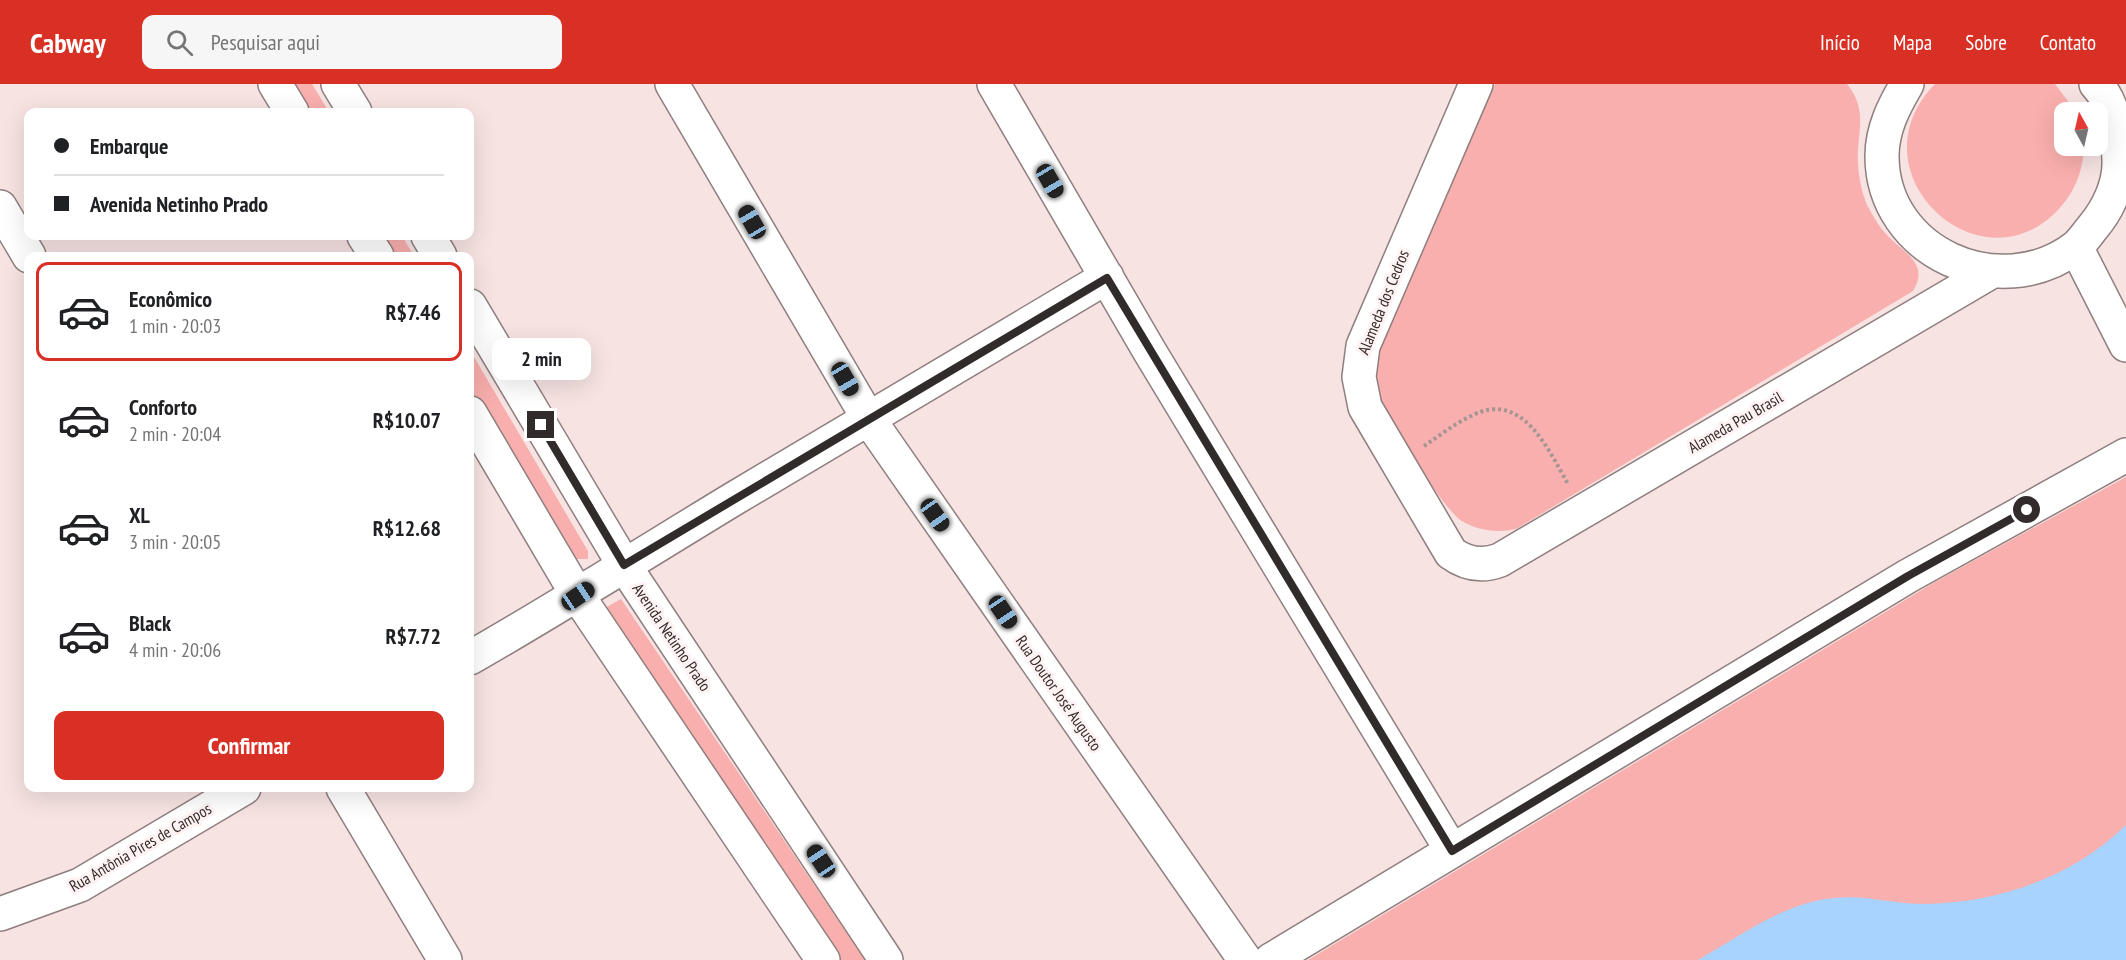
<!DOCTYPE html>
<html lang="pt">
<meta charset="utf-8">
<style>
:root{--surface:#fff;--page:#f6f6f6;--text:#202124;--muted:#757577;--line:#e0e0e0;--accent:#d93025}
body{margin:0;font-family:"PT Sans Narrow",sans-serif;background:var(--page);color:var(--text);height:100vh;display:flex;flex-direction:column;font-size:22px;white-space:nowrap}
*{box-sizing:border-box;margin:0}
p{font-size:20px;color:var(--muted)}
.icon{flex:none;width:33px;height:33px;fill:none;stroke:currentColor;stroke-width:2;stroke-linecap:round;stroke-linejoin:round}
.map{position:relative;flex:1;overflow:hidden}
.panel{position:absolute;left:24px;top:168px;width:450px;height:540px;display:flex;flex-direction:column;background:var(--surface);border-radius:12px;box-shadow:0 6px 24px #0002}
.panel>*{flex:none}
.top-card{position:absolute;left:24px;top:24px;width:450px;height:132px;border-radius:12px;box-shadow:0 6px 24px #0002;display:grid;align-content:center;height:132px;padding:0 30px;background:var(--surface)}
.needle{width:39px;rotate:352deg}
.buttons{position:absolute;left:2054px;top:18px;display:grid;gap:12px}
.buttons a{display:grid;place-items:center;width:54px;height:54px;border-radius:12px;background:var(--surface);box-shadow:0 6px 24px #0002;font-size:30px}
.end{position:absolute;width:27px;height:27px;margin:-14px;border:8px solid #322b2b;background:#fff;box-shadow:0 0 0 3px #fff}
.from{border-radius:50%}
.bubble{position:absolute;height:42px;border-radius:12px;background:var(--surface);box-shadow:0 6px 24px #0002;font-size:20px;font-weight:700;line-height:42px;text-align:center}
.car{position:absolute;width:18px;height:36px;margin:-18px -9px;border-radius:8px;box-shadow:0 0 4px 2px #0007;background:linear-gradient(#222 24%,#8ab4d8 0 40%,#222 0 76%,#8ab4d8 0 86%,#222 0)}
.top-card b{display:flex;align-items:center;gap:21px;height:57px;font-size:22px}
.top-card b+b{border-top:2px solid var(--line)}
.top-card i{width:15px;height:15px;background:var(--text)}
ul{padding:10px 0 0;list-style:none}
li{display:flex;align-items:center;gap:18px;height:99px;margin:0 12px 9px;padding:0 18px;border:3px solid transparent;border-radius:12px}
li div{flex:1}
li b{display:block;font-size:22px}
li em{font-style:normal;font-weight:700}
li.current{border-color:var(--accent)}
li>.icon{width:54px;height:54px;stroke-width:1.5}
.action{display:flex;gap:12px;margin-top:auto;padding:12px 30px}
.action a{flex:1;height:69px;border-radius:12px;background:var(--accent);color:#fff;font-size:24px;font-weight:700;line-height:69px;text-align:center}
header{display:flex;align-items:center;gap:36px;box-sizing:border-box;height:84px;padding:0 30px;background:var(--accent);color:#fff}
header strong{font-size:28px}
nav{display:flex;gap:33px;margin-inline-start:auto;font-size:21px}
.search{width:420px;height:54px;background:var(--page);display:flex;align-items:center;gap:15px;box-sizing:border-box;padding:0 21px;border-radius:12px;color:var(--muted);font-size:22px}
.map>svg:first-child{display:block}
.green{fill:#f9afad}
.water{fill:#a8d3ff}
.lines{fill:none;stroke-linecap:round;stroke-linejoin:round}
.street-casing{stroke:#8f7f7e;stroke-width:36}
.secondary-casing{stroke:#8f7f7e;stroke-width:36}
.path{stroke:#a39594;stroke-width:4;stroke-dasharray:3 3;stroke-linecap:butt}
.street{stroke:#fff;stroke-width:33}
.secondary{stroke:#fff;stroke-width:33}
.route{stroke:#322b2b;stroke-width:8}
.labels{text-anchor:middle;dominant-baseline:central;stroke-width:6;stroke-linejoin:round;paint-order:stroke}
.street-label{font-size:16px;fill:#322b2b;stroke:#fef3f2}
</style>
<header>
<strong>Cabway</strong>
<div class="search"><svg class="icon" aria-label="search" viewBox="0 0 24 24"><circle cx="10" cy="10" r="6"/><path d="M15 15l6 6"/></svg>Pesquisar aqui</div>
<nav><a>Início</a><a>Mapa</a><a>Sobre</a><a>Contato</a></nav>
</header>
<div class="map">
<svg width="2126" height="876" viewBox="0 0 2126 876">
<rect width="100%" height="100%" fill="#f6e3e2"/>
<!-- green -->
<path class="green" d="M 287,0 L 312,0 L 329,28 L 304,28 Z
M 1495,0 L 1847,0 C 1865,22 1860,41 1858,66 C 1857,84 1860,104 1867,121 C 1873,132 1879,143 1888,152 C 1904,169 1930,180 1913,207 L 1516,445 C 1497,449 1479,447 1462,437 C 1443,426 1387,333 1379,310 C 1375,294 1376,280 1380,264 Z
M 1935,0 L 2055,0 L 2076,28 L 2064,28 L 2064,62 L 2084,62 C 2083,88 2075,108 2057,127 C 1978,208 1850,87 1935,0 Z
M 377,152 L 402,152 L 414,172 L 389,172 Z
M 470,266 L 588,467 L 588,475 L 575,475 L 562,463 L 470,307 Z
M 2126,393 L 2126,876 L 1308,876 L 1935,498 Z
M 621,515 L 865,876 L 837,876 L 603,525 Z"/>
<!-- water -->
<path class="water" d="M 2126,741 L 2126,876 L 1698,876 C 1736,855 1777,824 1820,816 C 1860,808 1887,820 1924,820 C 1999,819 2073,793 2126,741 Z"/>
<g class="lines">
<defs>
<path id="street" d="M 672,0 L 868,334 L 1245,876
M 994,0 L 1150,268 L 1452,767
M 1476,0 L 1363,262 L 1359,293 L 1365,323 L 1451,469 C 1466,480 1482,483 1500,476 L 1989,189
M 1907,0 C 1894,22 1882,45 1882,72 C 1882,169 2000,221 2076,163 C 2082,158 2088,149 2093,143 C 2108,125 2120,100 2119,76 C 2118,51 2115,20 2096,0
M 2076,163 L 2126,261
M 470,574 C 559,523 646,468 735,414 C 858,340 982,267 1107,193
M 0,830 L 80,801 L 244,704
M 1271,876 L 1908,492 L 2126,371"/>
<path id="secondary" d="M 275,0 L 292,28
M 338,0 L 355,28
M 0,123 L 29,172
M 364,152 L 377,172
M 428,152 L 440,172
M 470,222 L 624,481 L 886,876
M 470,329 L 578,512 L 823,876
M 343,704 L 445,876"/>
</defs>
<!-- street casing -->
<use href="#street" class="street-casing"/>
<!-- secondary casing -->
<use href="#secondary" class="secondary-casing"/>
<!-- path -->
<path class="path" d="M 1424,362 C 1439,352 1454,340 1471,332 C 1522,305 1548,365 1568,400"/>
<!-- street -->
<use href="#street" class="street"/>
<!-- secondary -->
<use href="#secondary" class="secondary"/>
</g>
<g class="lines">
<!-- route -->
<path class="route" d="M 541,341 L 624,481 L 1107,194 L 1452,767 L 1908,492 L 2027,426"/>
</g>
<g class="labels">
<!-- street labels -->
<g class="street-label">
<text transform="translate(1383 218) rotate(-68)">Alameda dos Cedros</text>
<text transform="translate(1735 338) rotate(-30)">Alameda Pau Brasil</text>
<text transform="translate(672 553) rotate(56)">Avenida Netinho Prado</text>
<text transform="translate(1059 609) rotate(55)">Rua Doutor José Augusto</text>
<text transform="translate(140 763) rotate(-30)">Rua Antônia Pires de Campos</text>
</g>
</g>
</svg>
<div class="buttons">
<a><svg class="needle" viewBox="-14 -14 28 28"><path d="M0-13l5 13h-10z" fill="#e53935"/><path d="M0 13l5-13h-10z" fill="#757577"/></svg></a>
</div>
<i class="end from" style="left:2027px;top:426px"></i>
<i class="end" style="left:541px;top:341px"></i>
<div class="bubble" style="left:492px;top:254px;width:99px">2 min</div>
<i class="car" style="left:1050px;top:97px;rotate:150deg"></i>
<i class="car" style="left:752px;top:138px;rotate:330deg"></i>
<i class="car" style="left:845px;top:295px;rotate:150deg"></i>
<i class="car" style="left:935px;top:431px;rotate:145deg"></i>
<i class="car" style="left:578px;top:512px;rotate:56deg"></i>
<i class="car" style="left:1003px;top:528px;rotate:146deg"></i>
<i class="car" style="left:821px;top:777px;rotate:326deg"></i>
<div class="top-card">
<b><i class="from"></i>Embarque</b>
<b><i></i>Avenida Netinho Prado</b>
</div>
<section class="panel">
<ul>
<li class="current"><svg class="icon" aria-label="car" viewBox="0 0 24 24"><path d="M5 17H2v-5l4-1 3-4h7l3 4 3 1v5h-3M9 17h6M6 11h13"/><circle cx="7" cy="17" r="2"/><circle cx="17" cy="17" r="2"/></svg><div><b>Econômico</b><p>1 min · 20:03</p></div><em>R$7.46</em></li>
<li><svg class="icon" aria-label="car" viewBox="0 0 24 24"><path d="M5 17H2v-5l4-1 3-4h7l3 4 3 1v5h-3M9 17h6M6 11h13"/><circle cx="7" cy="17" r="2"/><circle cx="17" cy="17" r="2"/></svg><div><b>Conforto</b><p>2 min · 20:04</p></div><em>R$10.07</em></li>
<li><svg class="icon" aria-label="car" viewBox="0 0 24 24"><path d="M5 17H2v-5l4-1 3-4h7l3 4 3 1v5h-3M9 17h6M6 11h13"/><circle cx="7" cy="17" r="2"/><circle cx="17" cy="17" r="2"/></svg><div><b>XL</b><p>3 min · 20:05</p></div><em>R$12.68</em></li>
<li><svg class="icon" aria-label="car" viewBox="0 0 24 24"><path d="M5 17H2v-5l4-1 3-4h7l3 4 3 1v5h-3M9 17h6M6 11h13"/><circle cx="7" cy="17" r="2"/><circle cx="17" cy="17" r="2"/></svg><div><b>Black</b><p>4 min · 20:06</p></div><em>R$7.72</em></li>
</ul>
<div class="action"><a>Confirmar</a></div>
</section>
</div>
